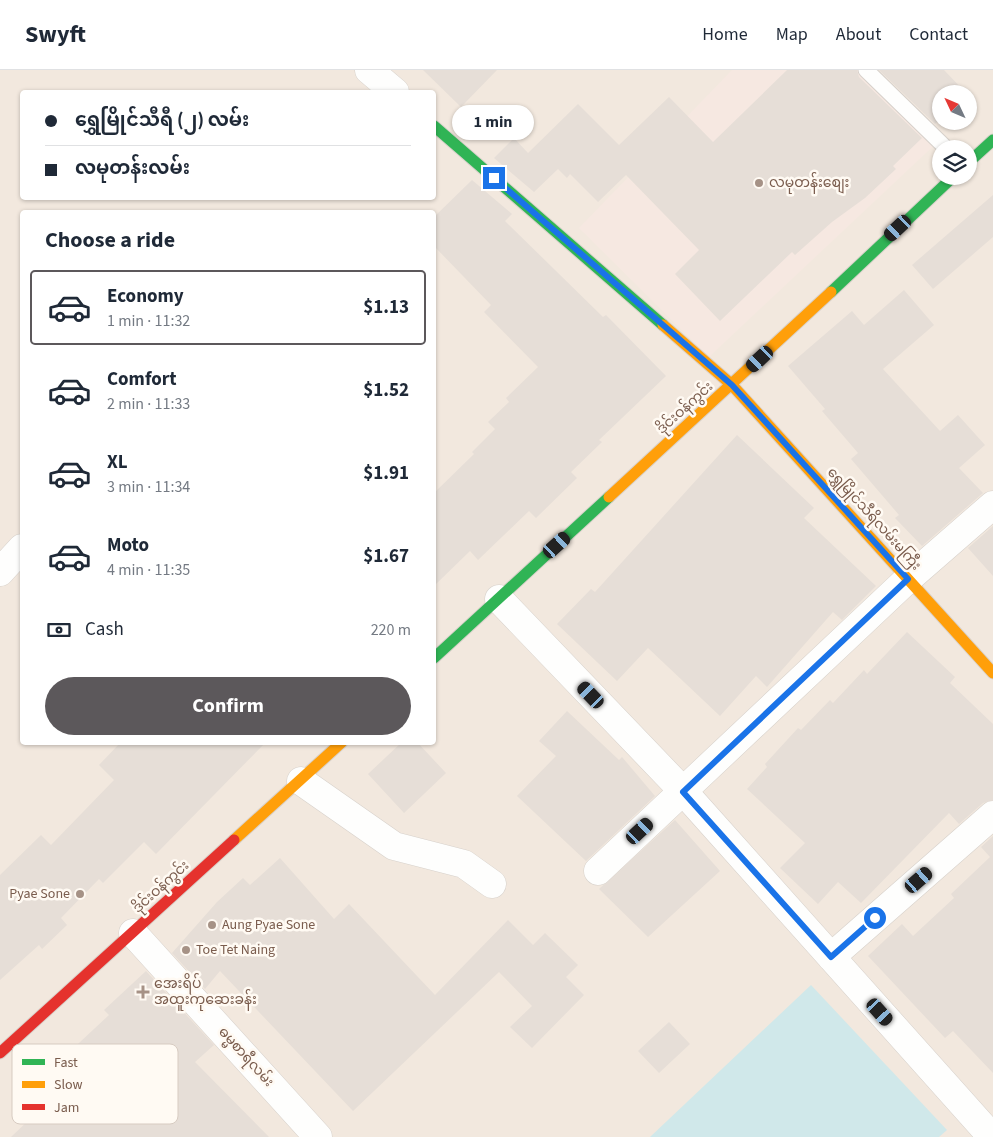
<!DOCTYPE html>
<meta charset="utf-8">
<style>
:root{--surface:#fff;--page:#f2f2f3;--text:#1f2937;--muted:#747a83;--line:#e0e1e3;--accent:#5c585b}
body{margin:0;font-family:"Source Sans 3","Noto Sans Myanmar",sans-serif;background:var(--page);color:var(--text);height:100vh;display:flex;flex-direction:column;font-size:19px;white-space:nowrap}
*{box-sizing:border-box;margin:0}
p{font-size:16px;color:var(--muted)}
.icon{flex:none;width:28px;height:28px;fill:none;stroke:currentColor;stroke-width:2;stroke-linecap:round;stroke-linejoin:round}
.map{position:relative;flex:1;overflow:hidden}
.panel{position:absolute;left:20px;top:140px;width:416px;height:535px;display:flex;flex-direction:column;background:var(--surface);border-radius:5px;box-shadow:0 1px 4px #0004}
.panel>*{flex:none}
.banner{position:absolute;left:20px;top:20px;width:416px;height:110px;border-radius:5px;box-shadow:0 1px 4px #0004;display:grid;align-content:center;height:110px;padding:0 25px;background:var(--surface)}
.needle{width:32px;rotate:314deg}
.controls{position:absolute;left:932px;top:15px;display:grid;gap:10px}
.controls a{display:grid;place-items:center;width:45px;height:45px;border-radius:50%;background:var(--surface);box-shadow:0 1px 4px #0004;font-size:25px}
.end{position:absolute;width:22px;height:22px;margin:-11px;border:6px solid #1a73e8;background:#fff;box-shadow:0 0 0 2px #fff}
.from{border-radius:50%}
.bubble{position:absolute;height:35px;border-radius:18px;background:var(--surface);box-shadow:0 1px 4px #0004;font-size:16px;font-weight:700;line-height:35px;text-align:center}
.car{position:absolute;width:15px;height:30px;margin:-15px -8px;border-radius:6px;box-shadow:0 0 4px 1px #0007;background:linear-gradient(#222 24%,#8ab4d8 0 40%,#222 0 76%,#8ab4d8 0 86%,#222 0)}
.banner b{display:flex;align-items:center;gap:18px;height:48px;font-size:19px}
.banner b+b{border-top:1px solid var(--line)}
.banner i{width:12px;height:12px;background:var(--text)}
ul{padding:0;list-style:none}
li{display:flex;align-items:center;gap:15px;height:75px;margin:0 10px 8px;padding:0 15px;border:2px solid transparent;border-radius:5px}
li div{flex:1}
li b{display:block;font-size:19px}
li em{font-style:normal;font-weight:700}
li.current{border-color:var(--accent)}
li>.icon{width:45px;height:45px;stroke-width:1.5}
h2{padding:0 25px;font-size:22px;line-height:60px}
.pay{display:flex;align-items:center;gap:12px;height:55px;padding:0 25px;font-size:19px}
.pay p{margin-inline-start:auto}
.cta{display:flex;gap:10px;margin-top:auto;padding:10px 25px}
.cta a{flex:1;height:58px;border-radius:30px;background:var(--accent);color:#fff;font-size:20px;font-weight:700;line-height:58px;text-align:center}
header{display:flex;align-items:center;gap:30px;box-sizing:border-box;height:70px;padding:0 25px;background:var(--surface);border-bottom:1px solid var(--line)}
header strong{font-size:24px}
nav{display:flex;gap:28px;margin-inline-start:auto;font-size:18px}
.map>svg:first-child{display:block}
.residential{fill:#f2e8de;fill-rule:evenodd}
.commercial{fill:#f6e8e1}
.water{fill:#d0e8ea}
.building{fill:#e6ded7}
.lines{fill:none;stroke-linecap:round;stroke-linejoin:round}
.lane-casing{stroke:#d7d1cb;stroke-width:17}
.street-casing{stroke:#d7d1cb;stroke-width:29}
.fast-casing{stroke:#d9d2cb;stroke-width:13}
.slow-casing{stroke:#d9d2cb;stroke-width:13}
.jam-casing{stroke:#d9d2cb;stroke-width:13}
.lane{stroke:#fefefd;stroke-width:15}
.street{stroke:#fefefd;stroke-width:28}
.fast{stroke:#30b455;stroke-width:11}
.slow{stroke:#ff9f0a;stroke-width:11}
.jam{stroke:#e5322d;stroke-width:11}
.route{stroke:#1a73e8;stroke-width:6}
.poi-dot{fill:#a69286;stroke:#fffaf3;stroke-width:2}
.labels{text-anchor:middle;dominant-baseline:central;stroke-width:5;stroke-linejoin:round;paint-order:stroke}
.poi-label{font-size:14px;fill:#7a5c4d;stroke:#fffaf3;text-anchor:start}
.street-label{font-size:14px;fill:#7a5c4d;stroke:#fffaf3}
.key{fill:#fffaf3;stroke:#d7cbc1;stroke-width:1}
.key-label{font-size:14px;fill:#7a5c4d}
</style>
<header>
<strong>Swyft</strong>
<nav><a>Home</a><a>Map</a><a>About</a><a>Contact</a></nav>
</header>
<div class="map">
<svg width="993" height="1067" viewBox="0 0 993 1067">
<rect width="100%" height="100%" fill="#f9f5f0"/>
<!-- residential -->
<path class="residential" d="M 0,0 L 993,0 L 993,1067 L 0,1067 ZM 22,22 L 434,22 L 434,128 L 22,128 ZM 941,24 L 969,24 L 969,51 L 941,51 ZM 941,79 L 969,79 L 969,106 L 941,106 ZM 22,142 L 434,142 L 434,672 L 22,672 Z"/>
<!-- commercial -->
<path class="commercial" d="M 732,0 L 872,0 L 942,68 L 709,287 L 579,158 Z"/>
<!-- water -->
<path class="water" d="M 811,915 L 947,1060 L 939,1067 L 650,1067 Z"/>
<!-- building -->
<path class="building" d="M 423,0 L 497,0 L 461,37 Z
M 787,0 L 857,0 L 859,7 L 922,68 L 893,96 L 896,99 L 865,128 L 832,152 L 795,185 L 792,182 L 720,251 L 675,204 L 699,180 L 626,105 L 598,132 L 570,104 L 567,108 L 558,99 L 534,122 L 494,88 L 514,68 L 528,83 L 578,34 L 619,75 L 669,27 L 713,72 Z
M 879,0 L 944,0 L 966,23 L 941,24 L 941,48 L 935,54 Z
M 472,110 L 512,144 L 505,151 L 603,247 L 606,245 L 666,306 L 599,370 L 602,372 L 571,402 L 577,408 L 536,448 L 529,441 L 478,490 L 470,481 L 434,516 L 434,423 L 474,384 L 472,382 L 495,359 L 488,352 L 509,332 L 506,328 L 538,297 L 484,242 L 491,235 L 434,176 L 434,147 Z
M 993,125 L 993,167 L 933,219 L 912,195 Z
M 904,220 L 934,255 L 883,299 L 940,361 L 958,345 L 985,375 L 959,398 L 983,423 L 922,476 L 895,448 L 899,445 L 851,389 L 858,383 L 822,341 L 825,339 L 788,296 L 852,241 L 864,255 Z
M 737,365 L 814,438 L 804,448 L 876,516 L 842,550 L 833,542 L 767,617 L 756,606 L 720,646 L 648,578 L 617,611 L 557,554 L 591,519 L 595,522 Z
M 993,456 L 993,506 L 968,478 Z
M 907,562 L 955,607 L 950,613 L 993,654 L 993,730 L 983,733 L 959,754 L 949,743 L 861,833 L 838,812 L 818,834 L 780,798 L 805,773 L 747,719 L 767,697 L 765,694 L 798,658 L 801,660 L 830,630 L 833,633 L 864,600 L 867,604 Z
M 567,641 L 619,690 L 622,687 L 655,726 L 586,791 L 517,726 L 556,686 L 539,671 Z
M 121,672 L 266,672 L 156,784 L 144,772 L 103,813 L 99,809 L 61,848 L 67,855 L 42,879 L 39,875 L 0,910 L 0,805 L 41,765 L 51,775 L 114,710 L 99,695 Z
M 402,672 L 417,672 L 446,703 L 404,743 L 368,704 Z
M 675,750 L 720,801 L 648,867 L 599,819 Z
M 993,766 L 993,1003 L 953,961 L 945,968 L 868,886 L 902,854 L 913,866 L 954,828 L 951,824 L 990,787 L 981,777 Z
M 280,788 L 334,849 L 349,834 L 435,925 L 508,850 L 533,875 L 545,863 L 578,895 L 566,907 L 584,925 L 532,978 L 510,957 L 532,936 L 499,902 L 353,1041 L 220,901 L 205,919 L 172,883 L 217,832 L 243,808 L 250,815 Z
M 146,901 L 214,975 L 195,992 L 269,1067 L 11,1067 L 53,1027 L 41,1014 L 67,990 L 64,987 L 109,945 L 104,940 Z
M 669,952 L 690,974 L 659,1003 L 638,981 Z"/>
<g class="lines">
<defs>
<path id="lane" d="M 866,0 L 947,79"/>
<path id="street" d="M 369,0 L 395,22
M 0,502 L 22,478
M 499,529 L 683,721 L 992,1067
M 301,711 L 394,776 L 464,794 L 492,814
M 598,801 L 908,509 L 993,435
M 133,863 L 318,1067
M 831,887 L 993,745"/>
<path id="fast" d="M 434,56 L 663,255
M 969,92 L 993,70
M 831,222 L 954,106
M 434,588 L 609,427"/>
<path id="slow" d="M 663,255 L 732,315 L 993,603
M 609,427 L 831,222
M 234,770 L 342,672"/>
<path id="jam" d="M 0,983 L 234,770"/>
</defs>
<!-- lane casing -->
<use href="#lane" class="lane-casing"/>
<!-- street casing -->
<use href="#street" class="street-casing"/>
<!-- fast casing -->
<use href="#fast" class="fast-casing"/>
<!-- slow casing -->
<use href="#slow" class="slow-casing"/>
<!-- jam casing -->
<use href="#jam" class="jam-casing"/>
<!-- lane -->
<use href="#lane" class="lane"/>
<!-- street -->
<use href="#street" class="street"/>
<!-- fast -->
<use href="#fast" class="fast"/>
<!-- slow -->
<use href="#slow" class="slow"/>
<!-- jam -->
<use href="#jam" class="jam"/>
</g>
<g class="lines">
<!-- route -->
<path class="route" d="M 494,108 L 732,315 L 908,509 L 683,722 L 831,887 L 875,848"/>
</g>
<!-- markers -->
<g class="poi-dot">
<circle cx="759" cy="113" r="5"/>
<circle cx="80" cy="824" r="5"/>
<circle cx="212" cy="855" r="5"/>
<circle cx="186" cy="880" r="5"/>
<path d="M140.5 914.5h5v5h5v5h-5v5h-5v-5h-5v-5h5z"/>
</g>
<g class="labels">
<!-- poi labels -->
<g class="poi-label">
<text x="769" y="113">လမုတန်းစျေး</text>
<text x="70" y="824" text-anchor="end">Pyae Sone</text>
<text x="222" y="855">Aung Pyae Sone</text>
<text x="196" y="880">Toe Tet Naing</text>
<text x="154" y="914">အေးရိပ်<tspan x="154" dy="16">အထူးကုဆေးခန်း</tspan></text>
</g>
<!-- street labels -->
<g class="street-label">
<text transform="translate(685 338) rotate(-42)">ဒိုင်းဝန်ကွင်း</text>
<text transform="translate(874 449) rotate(48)">ရွှေမြိုင်သီရိလမ်းမကြီး</text>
<text transform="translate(161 817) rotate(-42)">ဒိုင်းဝန်ကွင်း</text>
<text transform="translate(246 987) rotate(48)">ဓမ္မစာရီလမ်း</text>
</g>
</g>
<!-- legend -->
<rect x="12" y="974" width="166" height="80" rx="8" class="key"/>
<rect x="22" y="989" width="23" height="6" fill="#30b455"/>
<rect x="22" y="1011" width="23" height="7" fill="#ff9f0a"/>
<rect x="22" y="1034" width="23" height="6" fill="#e5322d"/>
<g class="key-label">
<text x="54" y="997">Fast</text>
<text x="54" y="1019">Slow</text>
<text x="54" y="1042">Jam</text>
</g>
</svg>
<div class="controls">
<a><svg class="needle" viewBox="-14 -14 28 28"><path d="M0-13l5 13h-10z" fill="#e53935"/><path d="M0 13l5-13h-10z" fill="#747a83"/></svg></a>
<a><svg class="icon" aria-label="layers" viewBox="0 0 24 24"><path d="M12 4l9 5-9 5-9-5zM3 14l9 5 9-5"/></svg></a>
</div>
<i class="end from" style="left:875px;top:848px"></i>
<i class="end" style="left:494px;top:108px"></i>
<div class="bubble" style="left:452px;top:35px;width:82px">1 min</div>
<i class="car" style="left:898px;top:158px;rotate:227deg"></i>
<i class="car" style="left:760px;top:289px;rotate:227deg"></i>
<i class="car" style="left:557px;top:475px;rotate:48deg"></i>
<i class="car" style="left:591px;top:625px;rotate:316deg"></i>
<i class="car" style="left:640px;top:761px;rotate:47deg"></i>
<i class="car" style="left:919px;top:810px;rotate:49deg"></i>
<i class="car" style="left:880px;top:942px;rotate:138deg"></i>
<div class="banner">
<b><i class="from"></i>ရွှေမြိုင်သီရီ (၂) လမ်း</b>
<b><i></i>လမုတန်းလမ်း</b>
</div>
<section class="panel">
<h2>Choose a ride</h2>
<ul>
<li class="current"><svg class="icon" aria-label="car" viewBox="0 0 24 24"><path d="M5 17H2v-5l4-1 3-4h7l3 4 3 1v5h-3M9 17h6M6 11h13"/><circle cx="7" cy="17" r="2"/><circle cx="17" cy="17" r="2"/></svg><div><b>Economy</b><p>1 min · 11:32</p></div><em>$1.13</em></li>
<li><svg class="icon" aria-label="car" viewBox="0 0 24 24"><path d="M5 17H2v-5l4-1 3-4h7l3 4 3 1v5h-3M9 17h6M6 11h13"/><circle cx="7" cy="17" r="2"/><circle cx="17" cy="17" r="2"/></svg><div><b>Comfort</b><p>2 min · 11:33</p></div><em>$1.52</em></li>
<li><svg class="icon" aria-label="car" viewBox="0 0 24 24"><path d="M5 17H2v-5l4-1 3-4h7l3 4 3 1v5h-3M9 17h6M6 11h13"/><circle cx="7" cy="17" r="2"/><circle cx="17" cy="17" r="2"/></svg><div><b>XL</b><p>3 min · 11:34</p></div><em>$1.91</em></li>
<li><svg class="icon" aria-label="car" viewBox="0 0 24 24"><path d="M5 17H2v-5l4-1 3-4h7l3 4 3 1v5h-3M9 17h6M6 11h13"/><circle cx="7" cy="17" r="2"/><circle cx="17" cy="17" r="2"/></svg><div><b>Moto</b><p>4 min · 11:35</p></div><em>$1.67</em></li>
</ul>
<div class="pay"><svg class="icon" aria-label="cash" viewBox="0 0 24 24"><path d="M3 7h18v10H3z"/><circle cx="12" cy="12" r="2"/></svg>Cash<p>220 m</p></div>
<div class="cta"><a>Confirm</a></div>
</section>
</div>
